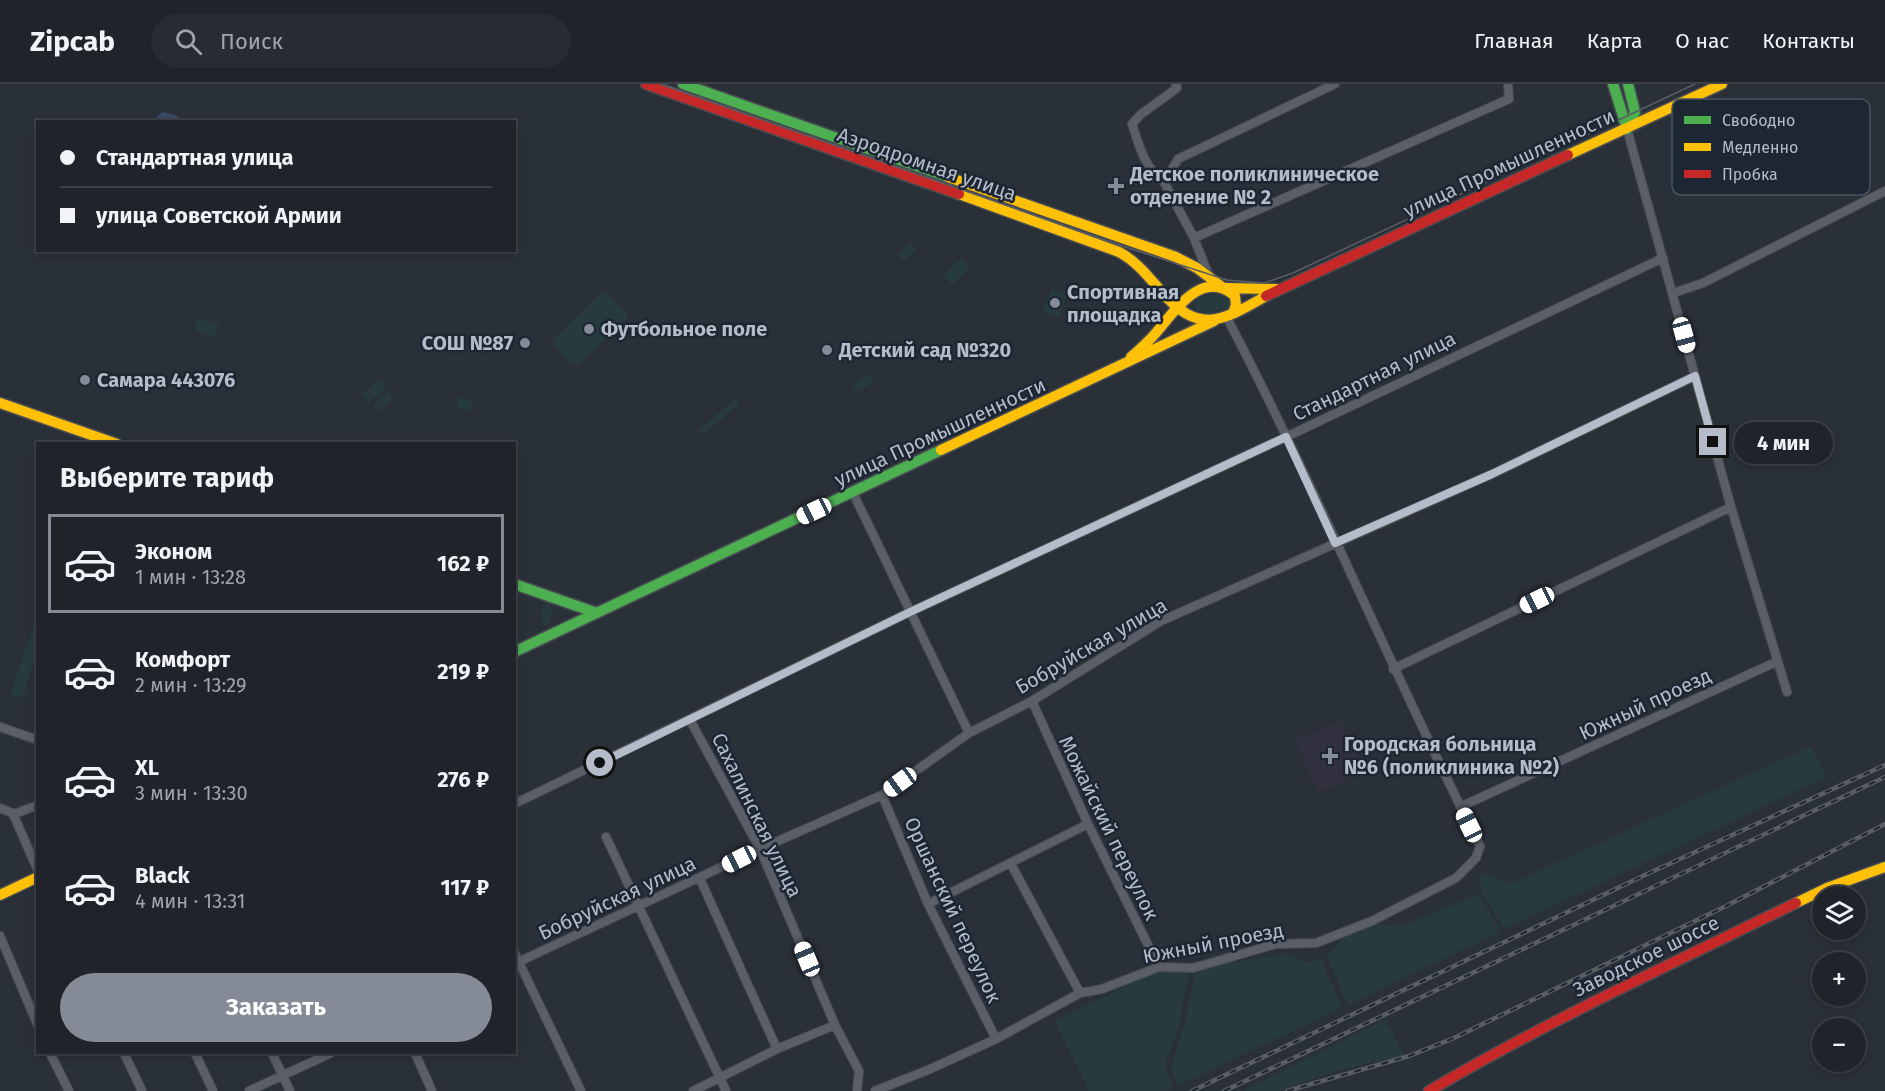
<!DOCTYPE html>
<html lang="ru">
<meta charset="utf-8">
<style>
:root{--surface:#20242a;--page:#282c32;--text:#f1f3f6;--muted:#a2a4a8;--line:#3d4147;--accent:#848b96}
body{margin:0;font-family:"Fira Sans",sans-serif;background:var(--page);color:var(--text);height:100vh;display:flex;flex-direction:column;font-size:22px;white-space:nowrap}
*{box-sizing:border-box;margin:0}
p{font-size:20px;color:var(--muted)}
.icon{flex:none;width:33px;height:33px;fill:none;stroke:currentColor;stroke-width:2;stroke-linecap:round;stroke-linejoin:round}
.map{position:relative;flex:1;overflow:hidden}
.sheet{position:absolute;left:36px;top:358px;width:480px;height:612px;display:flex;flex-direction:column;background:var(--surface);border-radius:0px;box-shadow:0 3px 9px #0003,0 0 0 2px var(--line)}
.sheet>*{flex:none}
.banner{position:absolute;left:36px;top:36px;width:480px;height:132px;border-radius:0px;box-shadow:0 3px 9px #0003,0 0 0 2px var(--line);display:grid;align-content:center;height:132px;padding:0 24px;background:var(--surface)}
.tools{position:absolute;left:1812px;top:802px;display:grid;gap:12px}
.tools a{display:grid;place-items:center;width:54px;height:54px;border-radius:50%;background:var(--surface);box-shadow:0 3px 9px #0003,0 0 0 2px var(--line);font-size:30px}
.end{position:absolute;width:27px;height:27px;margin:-14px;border:8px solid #b4bcc9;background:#111;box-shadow:0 0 0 3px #111}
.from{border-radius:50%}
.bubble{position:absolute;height:42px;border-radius:21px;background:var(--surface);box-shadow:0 3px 9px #0003,0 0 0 2px var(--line);font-size:20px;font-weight:700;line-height:42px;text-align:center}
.car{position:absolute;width:18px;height:36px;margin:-18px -9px;border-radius:8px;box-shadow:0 0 4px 2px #0007;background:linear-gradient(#fff 24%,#345 0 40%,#fff 0 76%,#345 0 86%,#fff 0)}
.banner b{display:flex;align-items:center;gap:21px;height:57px;font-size:22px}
.banner b+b{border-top:2px solid var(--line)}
.banner i{width:15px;height:15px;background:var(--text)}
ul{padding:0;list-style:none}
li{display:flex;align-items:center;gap:18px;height:99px;margin:0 12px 9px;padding:0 12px;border:3px solid transparent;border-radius:0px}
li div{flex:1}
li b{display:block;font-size:22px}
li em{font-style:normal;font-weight:700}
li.selected{border-color:var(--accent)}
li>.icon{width:54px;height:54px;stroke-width:1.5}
h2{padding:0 24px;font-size:27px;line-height:72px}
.primary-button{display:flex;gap:12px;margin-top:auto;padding:12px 24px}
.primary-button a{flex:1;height:69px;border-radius:36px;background:var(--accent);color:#fff;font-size:24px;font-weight:700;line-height:69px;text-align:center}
header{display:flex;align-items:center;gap:36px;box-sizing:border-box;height:84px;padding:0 30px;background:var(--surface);border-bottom:2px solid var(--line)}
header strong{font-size:28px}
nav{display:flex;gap:33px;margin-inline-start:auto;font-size:21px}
.search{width:420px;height:54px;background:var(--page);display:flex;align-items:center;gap:15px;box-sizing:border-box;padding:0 21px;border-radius:33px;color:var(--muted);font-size:22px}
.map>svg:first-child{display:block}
.medical{fill:#31303e}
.green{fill:#273a3e}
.water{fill:#384963}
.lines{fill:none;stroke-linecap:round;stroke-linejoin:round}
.street-casing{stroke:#484c53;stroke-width:10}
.fast-casing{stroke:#484c53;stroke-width:13}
.slow-casing{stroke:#484c53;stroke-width:13}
.jam-casing{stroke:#484c53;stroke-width:13}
.street{stroke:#5a5e66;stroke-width:8}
.fast{stroke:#4caf50;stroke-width:10}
.slow{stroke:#ffc107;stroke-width:10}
.jam{stroke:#c62828;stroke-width:10}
.tram{stroke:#595d64;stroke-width:1.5}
.rail-casing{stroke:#595d64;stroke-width:4.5}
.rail{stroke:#1d2633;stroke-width:2;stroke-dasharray:7;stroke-linecap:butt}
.route{stroke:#b4bcc9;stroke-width:8}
.poi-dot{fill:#848b96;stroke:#1d2633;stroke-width:2}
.labels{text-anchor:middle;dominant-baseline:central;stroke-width:5;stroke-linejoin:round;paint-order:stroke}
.street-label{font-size:20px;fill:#b4bcc9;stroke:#1d2633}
.poi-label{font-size:20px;font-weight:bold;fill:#b4bcc9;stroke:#1d2633;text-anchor:start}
.key{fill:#1d2633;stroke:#4a5360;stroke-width:1.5}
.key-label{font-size:16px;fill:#b4bcc9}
</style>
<header>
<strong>Zipcab</strong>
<div class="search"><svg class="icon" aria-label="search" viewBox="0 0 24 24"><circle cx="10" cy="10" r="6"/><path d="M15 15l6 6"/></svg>Поиск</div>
<nav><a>Главная</a><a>Карта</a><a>О нас</a><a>Контакты</a></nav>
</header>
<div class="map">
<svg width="1885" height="1007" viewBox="0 0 1885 1007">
<rect width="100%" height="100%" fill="#2a3038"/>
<!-- medical -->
<path class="medical" d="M 1341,636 L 1364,688 L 1318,709 L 1295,656 Z"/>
<!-- green -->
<path class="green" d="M 910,159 L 916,166 L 903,178 L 897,171 Z
M 962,174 L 971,184 L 952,201 L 943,190 Z
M 1052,205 L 1067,210 L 1059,234 L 1043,228 Z
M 605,208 L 627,229 L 628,233 L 578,281 L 571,280 L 551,257 L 601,209 Z
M 1223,208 L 1230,211 L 1232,223 L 1208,230 L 1196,226 L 1195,220 L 1198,214 Z
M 198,234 L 219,241 L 215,253 L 194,246 Z
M 869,290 L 874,298 L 857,308 L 853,300 Z
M 379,295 L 387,303 L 369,318 L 362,310 Z
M 388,307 L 394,314 L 379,327 L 373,321 Z
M 459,313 L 473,318 L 469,327 L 456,323 Z
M 736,315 L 740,320 L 703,350 L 699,345 Z
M 548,519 L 553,529 L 550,538 L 545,543 L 540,531 L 544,522 Z
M 37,532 L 37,570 L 22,614 L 10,610 Z
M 1811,662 L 1826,693 L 1504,845 L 1481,807 L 1479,790 L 1493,792 L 1510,800 Z
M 1480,810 L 1500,848 L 1348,921 L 1327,872 L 1348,851 L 1378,841 L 1405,841 Z
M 1289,870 L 1308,879 L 1321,875 L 1342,924 L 1177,1002 L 1171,983 L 1185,939 L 1195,887 L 1211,881 Z
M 1167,887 L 1188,887 L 1189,890 L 1178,945 L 1165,982 L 1173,1004 L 1166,1007 L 1089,1007 L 1055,937 L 1140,895 Z
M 1385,935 L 1404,971 L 1330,989 L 1279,1007 L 1244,1007 Z"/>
<!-- water -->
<path class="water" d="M 162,28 L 173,30 L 186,37 L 153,37 Z"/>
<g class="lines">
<defs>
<path id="street" d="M 1176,0 L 1177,4 L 1140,31 L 1132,40 C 1140,65 1144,82 1164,98 L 1178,75 L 1335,0
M 1627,45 L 1731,423 L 1787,608
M 1164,98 L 1194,154 L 1209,192
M 1194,154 L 1509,15 L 1508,0
M 1673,209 L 1703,199 L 1885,107
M 853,409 L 969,649
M 1393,585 L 1731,423
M 1032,617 L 1088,740 L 1159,883
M 690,636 L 760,765 L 835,941 L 859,987 L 857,1007
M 0,643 L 38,656
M 882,711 L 928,820 L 996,955
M 514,720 L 910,528 L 1286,353 L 1663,174
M 1460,723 L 1778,577
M 0,724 L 14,730 L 38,721
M 14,730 L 14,732 L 38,787
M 606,753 L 726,1007
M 1011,780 L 1080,909
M 700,795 L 777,965
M 928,820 L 1088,740
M 0,852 L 38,942
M 514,868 L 581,1007
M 514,880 L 760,765 L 882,711 L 969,649 L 1032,617 L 1161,537 L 1492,390 L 1695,292
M 50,969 L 69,1007
M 124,969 L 142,1007
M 195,969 L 213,1007
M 272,969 L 290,1007
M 415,969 L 432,1007
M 249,1007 L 331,969
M 693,1007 L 777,965 L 835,941
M 875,1007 L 928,986 L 996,955 L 1080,909 L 1102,905 L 1159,883 L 1193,884 L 1276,860 L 1316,859 L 1372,837 L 1456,794 L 1476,774 L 1480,762 C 1392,587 1317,406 1226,232"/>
<path id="fast" d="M 683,0 L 948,93
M 1613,0 L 1627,45
M 1627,45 L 1635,28 L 1628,0
M 514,500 L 597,529
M 514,568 L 941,366"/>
<path id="slow" d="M 1568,71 L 1722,0
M 948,93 L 1176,173 L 1197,184 L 1222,203
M 959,110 L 1119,168 C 1136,177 1147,191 1160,206 C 1198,251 1221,238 1266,212
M 1226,204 L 1276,205
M 1131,273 C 1139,266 1147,259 1155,250 C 1174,228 1202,183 1235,212 L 1236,221 L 1233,229
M 0,319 L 117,360
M 941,366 L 1214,237
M 0,811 L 38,793
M 1796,819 L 1827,804 L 1885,783"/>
<path id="jam" d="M 646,0 L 959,110
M 1266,212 L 1568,71
M 1429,1007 C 1548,937 1673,879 1796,819"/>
</defs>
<!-- street casing -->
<use href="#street" class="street-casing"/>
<!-- fast casing -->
<use href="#fast" class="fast-casing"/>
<!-- slow casing -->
<use href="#slow" class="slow-casing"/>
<!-- jam casing -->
<use href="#jam" class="jam-casing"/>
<!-- street -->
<use href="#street" class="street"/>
<!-- fast -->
<use href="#fast" class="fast"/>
<!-- slow -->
<use href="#slow" class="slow"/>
<!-- jam -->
<use href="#jam" class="jam"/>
<!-- tram -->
<path class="tram" d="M 660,0 L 1122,162 L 1227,196 L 1264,199 L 1293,189 L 1695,0"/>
<defs>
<path id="rail" d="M 1192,1007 L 1645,791 L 1885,681
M 1224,1007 L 1885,693
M 1287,1007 L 1409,972 L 1454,954 L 1726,822 L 1885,740"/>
</defs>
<!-- rail casing -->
<use href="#rail" class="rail-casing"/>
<!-- rail -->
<use href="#rail" class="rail"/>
</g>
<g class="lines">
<!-- route -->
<path class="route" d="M 600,679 L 910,528 L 1286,353 L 1335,459 L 1492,390 L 1695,292 L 1713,358"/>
</g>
<!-- markers -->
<g class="poi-dot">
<path d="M1113 93h6v6h6v6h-6v6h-6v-6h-6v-6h6z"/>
<circle cx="1055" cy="219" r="6"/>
<circle cx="589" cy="245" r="6"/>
<circle cx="525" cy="259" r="6"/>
<circle cx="827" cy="266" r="6"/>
<circle cx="85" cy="296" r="6"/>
<path d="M1327 663h6v6h6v6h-6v6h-6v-6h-6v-6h6z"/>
</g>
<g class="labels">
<!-- street labels -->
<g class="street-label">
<text transform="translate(1509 79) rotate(-25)">улица Промышленности</text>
<text transform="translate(927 80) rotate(19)">Аэродромная улица</text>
<text transform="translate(1374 292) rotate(-26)">Стандартная улица</text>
<text transform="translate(940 348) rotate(-25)">улица Промышленности</text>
<text transform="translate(1091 562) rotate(-30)">Бобруйская улица</text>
<text transform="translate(1645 620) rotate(-25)">Южный проезд</text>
<text transform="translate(757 731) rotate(64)">Сахалинская улица</text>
<text transform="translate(1109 744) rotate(64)">Можайский переулок</text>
<text transform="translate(617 814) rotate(-25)">Бобруйская улица</text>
<text transform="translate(953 826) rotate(65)">Оршанский переулок</text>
<text transform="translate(1213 859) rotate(-11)">Южный проезд</text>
<text transform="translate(1646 872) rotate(-26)">Заводское шоссе</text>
</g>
<!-- poi labels -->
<g class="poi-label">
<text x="1130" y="90">Детское поликлиническое<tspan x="1130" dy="23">отделение № 2</tspan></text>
<text x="1067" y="208">Спортивная<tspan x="1067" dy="23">площадка</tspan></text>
<text x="601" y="245">Футбольное поле</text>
<text x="513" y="259" text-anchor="end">СОШ №87</text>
<text x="839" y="266">Детский сад №320</text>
<text x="97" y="296">Самара 443076</text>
<text x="1344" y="660">Городская больница<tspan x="1344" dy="23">№6 (поликлиника №2)</tspan></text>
</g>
</g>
<!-- legend -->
<rect x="1672" y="15" width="198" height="96" rx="9" class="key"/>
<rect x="1684" y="32" width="27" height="8" fill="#4caf50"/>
<rect x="1684" y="59" width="27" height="8" fill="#ffc107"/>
<rect x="1684" y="86" width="27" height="8" fill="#c62828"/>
<g class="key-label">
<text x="1722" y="42">Свободно</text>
<text x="1722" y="69">Медленно</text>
<text x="1722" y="96">Пробка</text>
</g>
</svg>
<div class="tools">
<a><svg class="icon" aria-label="layers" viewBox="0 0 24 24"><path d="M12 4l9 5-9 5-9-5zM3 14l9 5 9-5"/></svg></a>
<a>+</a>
<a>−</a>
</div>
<i class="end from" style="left:600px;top:679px"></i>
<i class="end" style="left:1713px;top:358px"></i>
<div class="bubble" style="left:1734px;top:338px;width:99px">4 мин</div>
<i class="car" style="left:1684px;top:251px;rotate:165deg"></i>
<i class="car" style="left:814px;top:427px;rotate:245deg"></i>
<i class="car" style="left:1537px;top:516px;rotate:244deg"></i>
<i class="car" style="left:900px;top:698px;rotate:234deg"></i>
<i class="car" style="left:1469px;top:741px;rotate:334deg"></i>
<i class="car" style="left:739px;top:775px;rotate:243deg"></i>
<i class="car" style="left:807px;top:875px;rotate:337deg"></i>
<div class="banner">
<b><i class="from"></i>Стандартная улица</b>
<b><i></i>улица Советской Армии</b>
</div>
<section class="sheet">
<h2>Выберите тариф</h2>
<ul>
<li class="selected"><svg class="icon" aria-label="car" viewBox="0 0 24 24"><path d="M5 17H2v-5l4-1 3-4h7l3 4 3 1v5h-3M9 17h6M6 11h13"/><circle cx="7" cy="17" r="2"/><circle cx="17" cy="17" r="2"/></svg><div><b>Эконом</b><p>1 мин · 13:28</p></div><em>162 ₽</em></li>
<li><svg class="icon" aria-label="car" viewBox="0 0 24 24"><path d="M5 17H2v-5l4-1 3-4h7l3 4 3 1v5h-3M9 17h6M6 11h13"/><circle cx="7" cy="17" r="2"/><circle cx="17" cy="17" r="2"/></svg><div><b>Комфорт</b><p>2 мин · 13:29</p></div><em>219 ₽</em></li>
<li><svg class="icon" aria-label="car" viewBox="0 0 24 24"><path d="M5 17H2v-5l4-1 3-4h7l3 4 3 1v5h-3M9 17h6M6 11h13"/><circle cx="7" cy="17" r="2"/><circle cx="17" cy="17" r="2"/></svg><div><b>XL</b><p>3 мин · 13:30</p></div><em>276 ₽</em></li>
<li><svg class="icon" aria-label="car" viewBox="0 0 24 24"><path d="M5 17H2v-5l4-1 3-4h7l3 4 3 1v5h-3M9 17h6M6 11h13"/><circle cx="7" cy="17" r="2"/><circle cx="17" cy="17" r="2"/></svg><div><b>Black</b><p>4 мин · 13:31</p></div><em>117 ₽</em></li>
</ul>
<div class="primary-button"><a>Заказать</a></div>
</section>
</div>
